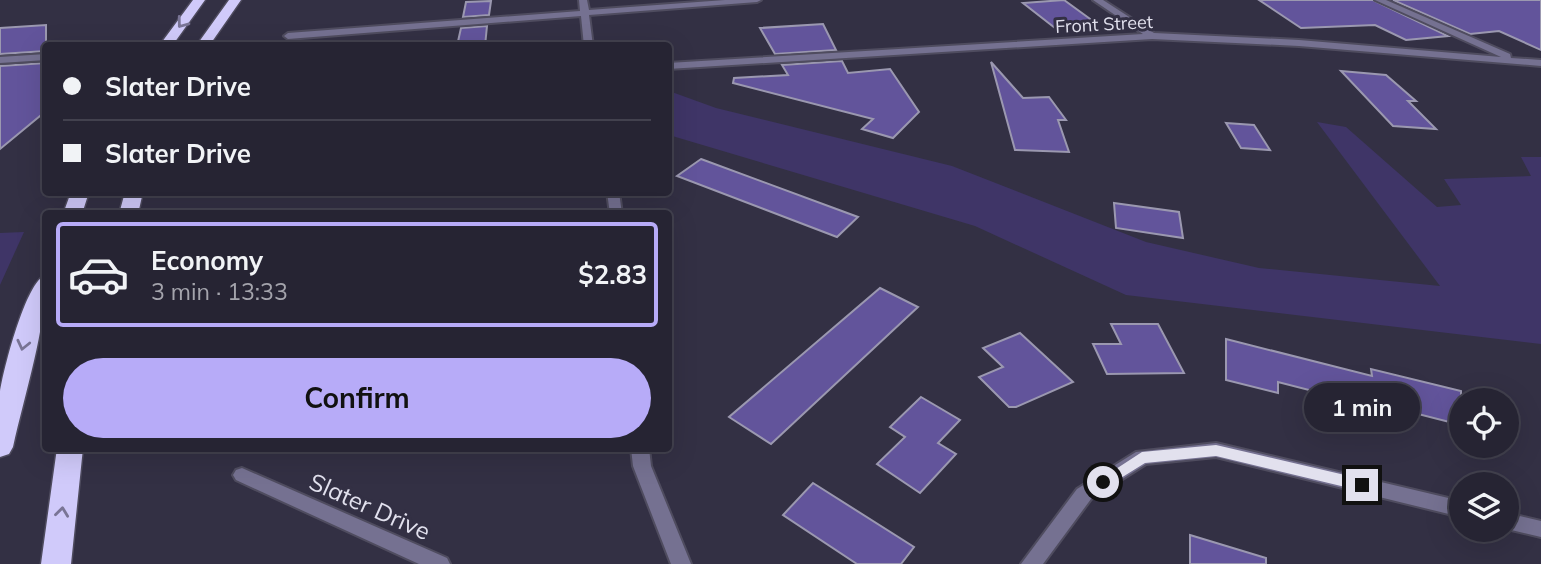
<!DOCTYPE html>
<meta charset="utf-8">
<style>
:root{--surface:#262433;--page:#32303f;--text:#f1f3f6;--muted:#a4a4ac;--line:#42414e;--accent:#b7abf8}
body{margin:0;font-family:Mulish,sans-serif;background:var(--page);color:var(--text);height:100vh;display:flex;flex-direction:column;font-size:26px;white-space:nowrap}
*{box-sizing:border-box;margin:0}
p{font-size:23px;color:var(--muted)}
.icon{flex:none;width:38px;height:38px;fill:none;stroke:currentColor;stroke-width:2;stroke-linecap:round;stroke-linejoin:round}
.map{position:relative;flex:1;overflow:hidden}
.panel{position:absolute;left:42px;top:210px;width:630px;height:242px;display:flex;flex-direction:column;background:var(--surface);border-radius:7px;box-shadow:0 7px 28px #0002,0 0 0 2px var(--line)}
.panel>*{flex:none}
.hud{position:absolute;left:42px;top:42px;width:630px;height:154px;border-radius:7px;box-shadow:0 7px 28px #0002,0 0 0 2px var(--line);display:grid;align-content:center;height:154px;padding:0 21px;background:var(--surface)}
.fabs{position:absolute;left:1449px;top:388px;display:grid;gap:14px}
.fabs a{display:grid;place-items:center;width:70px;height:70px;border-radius:50%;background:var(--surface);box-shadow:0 7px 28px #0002,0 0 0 2px var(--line);font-size:35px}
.end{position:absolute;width:32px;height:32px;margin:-16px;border:9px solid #e2e1ee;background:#111;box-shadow:0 0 0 4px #111}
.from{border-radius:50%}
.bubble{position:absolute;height:49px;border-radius:24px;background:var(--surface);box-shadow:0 7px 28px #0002,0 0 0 2px var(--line);font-size:23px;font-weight:700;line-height:49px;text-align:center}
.hud b{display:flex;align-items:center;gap:24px;height:66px;font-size:26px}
.hud b+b{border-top:2px solid var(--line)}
.hud i{width:18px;height:18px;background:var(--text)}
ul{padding:12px 0 0;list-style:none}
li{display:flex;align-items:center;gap:21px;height:105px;margin:0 14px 10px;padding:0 7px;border:4px solid var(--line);border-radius:7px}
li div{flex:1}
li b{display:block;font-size:26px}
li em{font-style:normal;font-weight:700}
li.active{border-color:var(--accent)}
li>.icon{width:63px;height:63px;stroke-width:1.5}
.action{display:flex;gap:14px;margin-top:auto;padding:14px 21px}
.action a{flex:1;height:80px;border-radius:42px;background:var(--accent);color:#111;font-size:28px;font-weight:700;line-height:80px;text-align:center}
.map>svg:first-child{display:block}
.green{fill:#3f3567}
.building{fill:#62549b;stroke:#9b98b0;stroke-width:2}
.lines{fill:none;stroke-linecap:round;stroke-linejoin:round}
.street-casing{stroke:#4f4c5f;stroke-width:4}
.highway-casing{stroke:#4f4c5f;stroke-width:3}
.street{fill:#757191;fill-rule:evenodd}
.highway{fill:#d0cafa;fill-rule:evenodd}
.oneway{stroke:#7a7596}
.route{fill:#e2e1ee}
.labels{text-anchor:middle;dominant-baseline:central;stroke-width:6;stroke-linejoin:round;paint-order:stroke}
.far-street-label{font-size:18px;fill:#e2e1ee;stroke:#333044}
.near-street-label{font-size:24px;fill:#e2e1ee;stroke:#333044}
</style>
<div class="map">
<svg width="1541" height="564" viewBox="0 0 1541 564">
<rect width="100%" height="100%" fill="#333044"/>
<!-- green -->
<path class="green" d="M 669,91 L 716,108 L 952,166 L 1146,242 L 1259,268 L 1440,286 L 1317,122 L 1346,127 L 1437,207 L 1461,205 L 1444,179 L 1531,176 L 1521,157 L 1541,157 L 1541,344 L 1126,295 L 975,226 L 669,135 Z
M 24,232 L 0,285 L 0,233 Z"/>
<!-- building -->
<path class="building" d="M 1064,0 L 1097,24 L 1055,28 L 1023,3 Z
M 1259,0 L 1373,0 L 1448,36 L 1406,40 L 1375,25 L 1301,28 Z
M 1393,0 L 1541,0 L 1541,50 L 1499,31 L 1470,34 Z
M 491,1 L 489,15 L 463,17 L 466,2 Z
M 823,24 L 836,50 L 775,54 L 760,28 Z
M 46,25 L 46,51 L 0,54 L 0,28 Z
M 487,26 L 485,46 L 457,46 L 461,28 Z
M 842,61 L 848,73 L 890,69 L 919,112 L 893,138 L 862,129 L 873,119 L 733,83 L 734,78 L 788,75 L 782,65 Z
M 991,62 L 1023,98 L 1049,97 L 1066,120 L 1058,120 L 1069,152 L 1015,150 Z
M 46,63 L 46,111 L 0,149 L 0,66 Z
M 1341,71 L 1386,75 L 1416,101 L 1408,101 L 1436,129 L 1393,126 Z
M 1226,123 L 1254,125 L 1270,150 L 1241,148 Z
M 701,159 L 858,217 L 837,237 L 677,176 Z
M 1114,203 L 1179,212 L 1183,238 L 1116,228 Z
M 880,288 L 918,307 L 771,444 L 729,417 Z
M 1111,324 L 1158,324 L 1184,373 L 1107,374 L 1093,344 L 1121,344 Z
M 1020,333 L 1073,382 L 1016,407 L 1009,407 L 979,377 L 1003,367 L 983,348 Z
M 1226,339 L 1372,376 L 1371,369 L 1461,391 L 1461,425 L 1344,395 L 1344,399 L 1278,382 L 1278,393 L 1226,380 Z
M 921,397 L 960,420 L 938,443 L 956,454 L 920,493 L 877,464 L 905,437 L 890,427 Z
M 813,483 L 914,547 L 901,564 L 857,564 L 783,515 Z
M 1190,535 L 1266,558 L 1266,564 L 1190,564 Z"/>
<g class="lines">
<defs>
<path id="street" d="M 579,0 L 587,0 L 589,10 L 725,0 L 761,0 L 757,2 L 589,15 L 593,46 L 584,46 L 581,16 L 288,39 L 284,36 L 288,33 L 580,11 Z
M 1093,0 L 1103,0 L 1154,33 L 1299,40 L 1501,57 L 1375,0 L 1386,0 L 1510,54 L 1511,58 L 1541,60 L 1541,66 L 1299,46 L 1152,39 L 668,69 L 668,63 L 1143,34 Z
M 46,54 L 46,60 L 0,63 L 0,57 Z
M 607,192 L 619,192 L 622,214 L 610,214 Z
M 1216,443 L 1461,501 L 1461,517 L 1216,457 L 1146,464 L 1091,499 L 1043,564 L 1021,564 L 1077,489 L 1136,452 Z
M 631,448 L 649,448 L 651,466 L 691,564 L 671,564 L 633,466 Z
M 242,468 L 447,558 L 450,564 L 419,564 L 236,480 L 233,475 L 236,470 Z
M 1507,513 L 1541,521 L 1541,537 L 1507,529 Z"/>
<path id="highway" d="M 193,0 L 205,0 L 172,46 L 159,46 Z
M 229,0 L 241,0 L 209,46 L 196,46 Z
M 71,192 L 89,192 L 82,214 L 63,214 Z
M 125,192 L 143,192 L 138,214 L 119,214 Z
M 46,275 C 46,329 25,393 13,447 L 9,454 L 0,457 C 0,436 0,413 0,392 C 3,371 26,280 46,275 Z
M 57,448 L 83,448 L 71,564 L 41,564 Z"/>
</defs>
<!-- street casing -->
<use href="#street" class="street-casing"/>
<!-- highway casing -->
<use href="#highway" class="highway-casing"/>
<!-- street -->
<use href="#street" class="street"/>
<!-- highway -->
<use href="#highway" class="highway"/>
</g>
<!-- one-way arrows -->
<defs><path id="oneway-chevron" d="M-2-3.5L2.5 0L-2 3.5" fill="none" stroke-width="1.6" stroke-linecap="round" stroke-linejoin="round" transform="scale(1.75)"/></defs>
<g class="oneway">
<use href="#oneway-chevron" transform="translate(182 23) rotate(127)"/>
<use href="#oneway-chevron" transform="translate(23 345) rotate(103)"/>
<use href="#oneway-chevron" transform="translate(62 512) rotate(-83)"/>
</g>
<!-- route -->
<path class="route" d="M 1216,445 L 1362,479 L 1370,485 L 1362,491 L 1216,456 L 1145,463 L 1108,486 L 1103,488 L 1096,482 L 1142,452 Z"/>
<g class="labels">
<!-- far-street labels -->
<g class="far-street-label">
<text transform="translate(1104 24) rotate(-3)">Front Street</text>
</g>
<!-- near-street labels -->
<g class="near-street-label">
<text transform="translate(370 506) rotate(24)">Slater Drive</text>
</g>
</g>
</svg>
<div class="fabs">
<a><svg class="icon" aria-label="locate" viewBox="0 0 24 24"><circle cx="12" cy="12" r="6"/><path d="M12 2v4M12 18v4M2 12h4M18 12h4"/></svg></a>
<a><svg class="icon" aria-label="layers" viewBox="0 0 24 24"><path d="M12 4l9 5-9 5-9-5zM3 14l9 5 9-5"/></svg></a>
</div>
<i class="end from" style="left:1103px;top:482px"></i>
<i class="end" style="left:1362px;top:485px"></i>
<div class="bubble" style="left:1304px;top:383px;width:116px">1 min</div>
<div class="hud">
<b><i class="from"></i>Slater Drive</b>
<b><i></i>Slater Drive</b>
</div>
<section class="panel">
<ul>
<li class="active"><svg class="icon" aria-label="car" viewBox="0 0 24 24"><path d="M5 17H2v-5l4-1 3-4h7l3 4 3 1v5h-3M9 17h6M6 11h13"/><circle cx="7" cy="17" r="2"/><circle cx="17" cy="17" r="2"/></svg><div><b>Economy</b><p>3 min · 13:33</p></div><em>$2.83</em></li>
</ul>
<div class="action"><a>Confirm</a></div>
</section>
</div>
